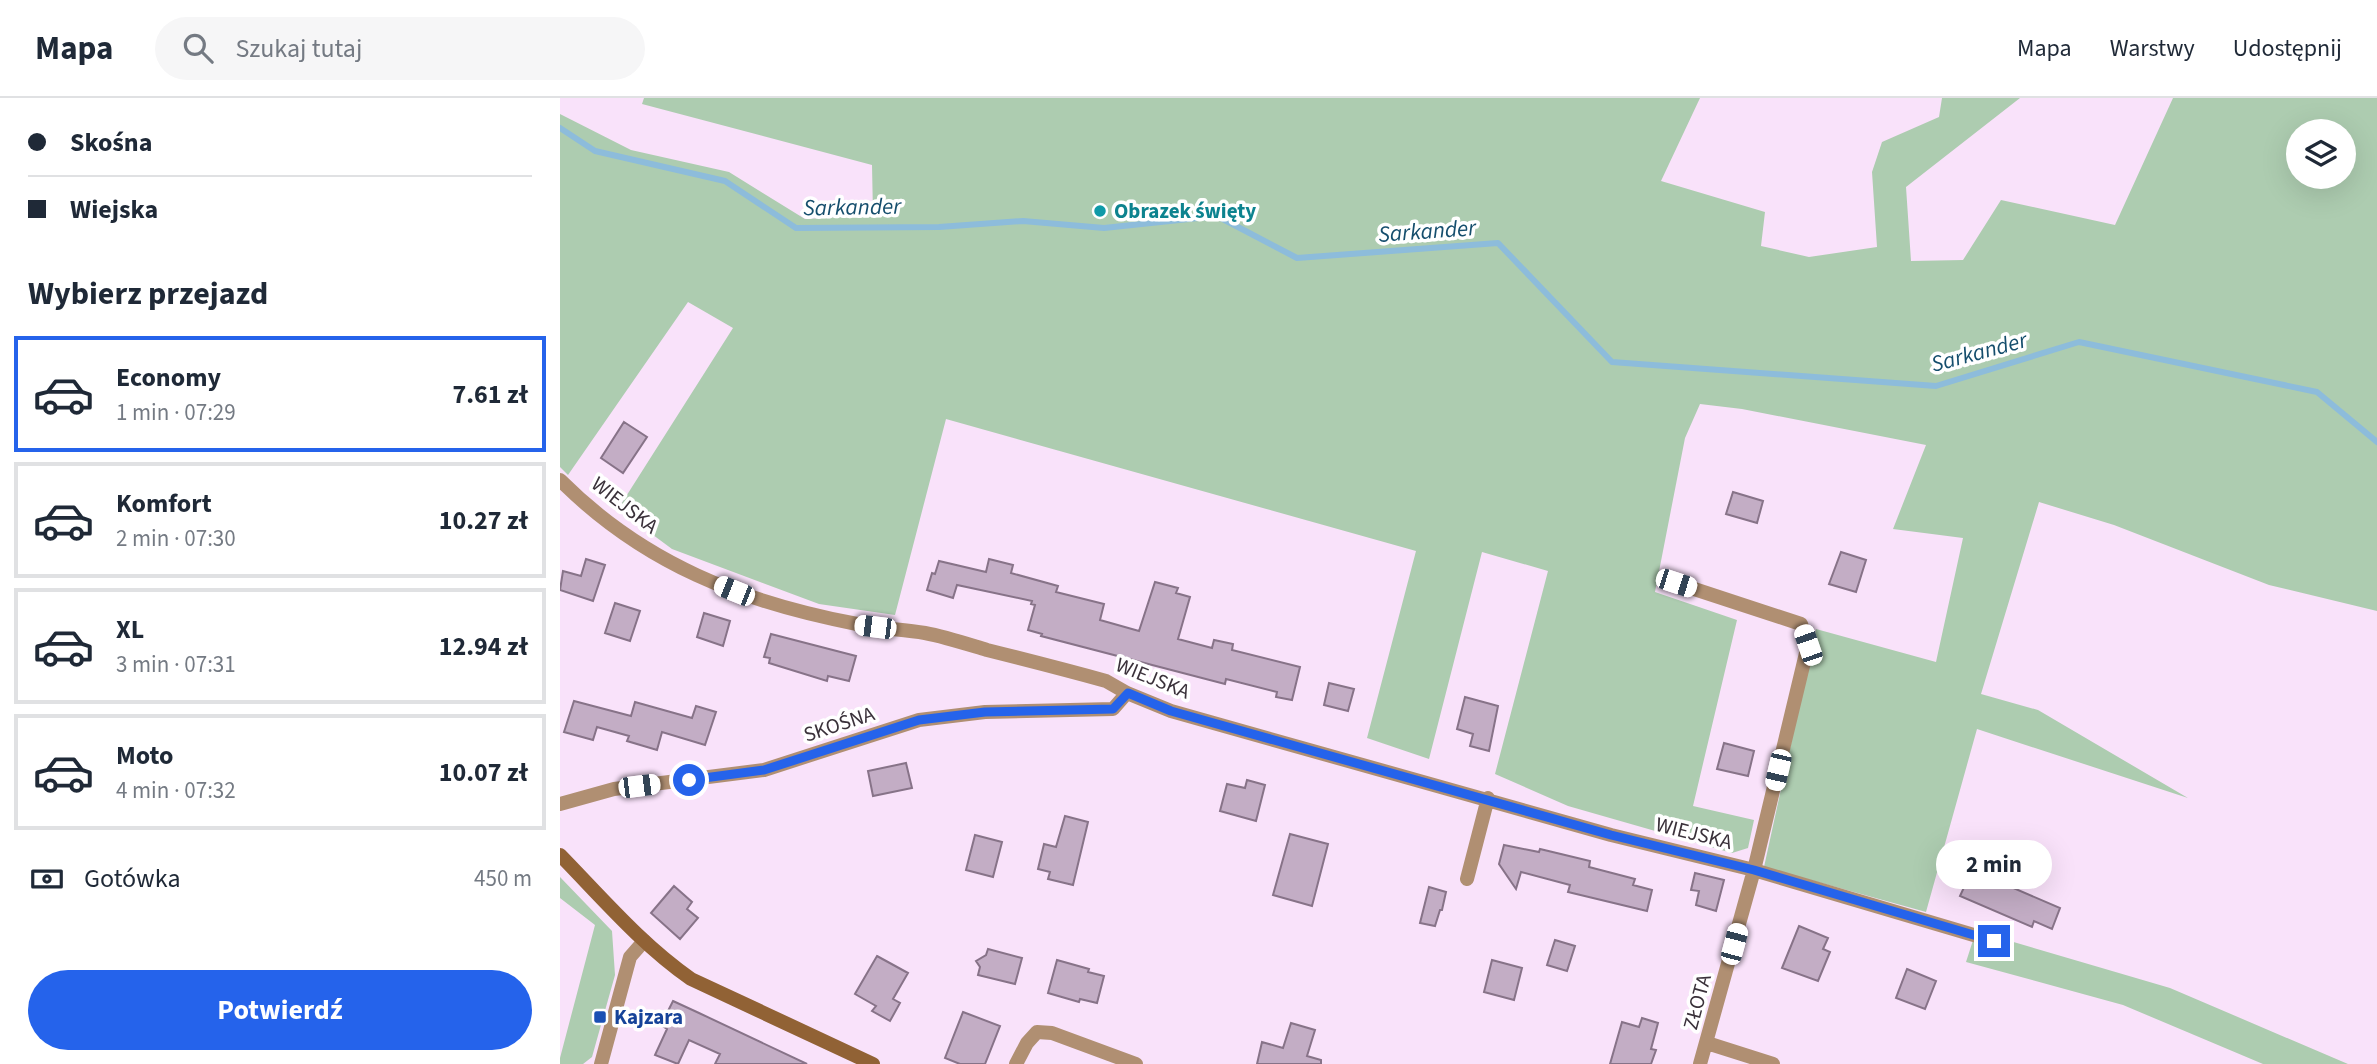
<!DOCTYPE html>
<html lang="pl">
<meta charset="utf-8">
<style>
:root{--surface:#fff;--page:#f6f6f7;--text:#1f2937;--muted:#747a83;--line:#e0e1e3;--accent:#2563eb}
body{margin:0;font-family:"Source Sans 3",sans-serif;background:var(--page);color:var(--text);height:100vh;display:flex;flex-direction:column;font-size:26px;white-space:nowrap}
*{box-sizing:border-box;margin:0}
p{font-size:23px;color:var(--muted)}
.icon{flex:none;width:38px;height:38px;fill:none;stroke:currentColor;stroke-width:2;stroke-linecap:round;stroke-linejoin:round}
.map{position:relative;flex:1;overflow:hidden}
.drawer{display:flex;flex-direction:column;background:var(--surface);width:560px}
.drawer>*{flex:none}
.banner{display:grid;align-content:center;height:154px;padding:0 28px;background:var(--surface)}
.fabs{position:absolute;left:1726px;top:21px;display:grid;gap:14px}
.fabs a{display:grid;place-items:center;width:70px;height:70px;border-radius:50%;background:var(--surface);box-shadow:0 7px 28px #0002;font-size:35px}
.end{position:absolute;width:32px;height:32px;margin:-16px;border:9px solid #2563eb;background:#fff;box-shadow:0 0 0 4px #fff}
.from{border-radius:50%}
.bubble{position:absolute;height:49px;border-radius:24px;background:var(--surface);box-shadow:0 7px 28px #0002;font-size:23px;font-weight:700;line-height:49px;text-align:center}
.car{position:absolute;width:21px;height:42px;margin:-21px -10px;border-radius:9px;box-shadow:0 0 5px 2px #0007;background:linear-gradient(#fff 24%,#345 0 40%,#fff 0 76%,#345 0 86%,#fff 0)}
.banner b{display:flex;align-items:center;gap:24px;height:66px;font-size:26px}
.banner b+b{border-top:2px solid var(--line)}
.banner i{width:18px;height:18px;background:var(--text)}
ul{padding:0;list-style:none}
li{display:flex;align-items:center;gap:21px;height:116px;margin:0 14px 10px;padding:0 14px;border:4px solid var(--line);border-radius:0px}
li div{flex:1}
li b{display:block;font-size:26px}
li em{font-style:normal;font-weight:700}
li.on{border-color:var(--accent)}
li>.icon{width:63px;height:63px;stroke-width:1.5}
h2{padding:0 28px;font-size:32px;line-height:84px}
.pay{display:flex;align-items:center;gap:18px;height:77px;padding:0 28px;font-size:26px}
.pay p{margin-inline-start:auto}
.cta{display:flex;gap:14px;margin-top:auto;padding:14px 28px}
.cta a{flex:1;height:80px;border-radius:42px;background:var(--accent);color:#fff;font-size:28px;font-weight:700;line-height:80px;text-align:center}
header{display:flex;align-items:center;gap:42px;box-sizing:border-box;height:98px;padding:0 35px;background:var(--surface);border-bottom:2px solid var(--line)}
header strong{font-size:33px}
nav{display:flex;gap:38px;margin-inline-start:auto;font-size:24px}
.search{width:490px;height:63px;background:var(--page);display:flex;align-items:center;gap:18px;box-sizing:border-box;padding:0 24px;border-radius:38px;color:var(--muted);font-size:26px}
main{display:flex;flex:1;min-height:0}
.map>svg:first-child{display:block}
.green{fill:#adccb0;fill-rule:evenodd}
.lines{fill:none;stroke-linecap:round;stroke-linejoin:round}
.stream{stroke:#8dbcdb;stroke-width:6}
.building{fill:#c3adc5;stroke:#877388;stroke-width:2}
.street{stroke:#b08f72;stroke-width:14}
.secondary{stroke:#916235;stroke-width:14}
.route{stroke:#2563eb;stroke-width:9}
.culture-dot{fill:#0f9aa8;stroke:#fff;stroke-width:2.5}
.transit-dot{fill:#1a4fb4;stroke:#fff;stroke-width:2.5}
.labels{text-anchor:middle;dominant-baseline:central;stroke-width:7;stroke-linejoin:round;paint-order:stroke}
.culture-label{font-size:21px;font-weight:bold;fill:#0d838f;stroke:#fff;text-anchor:start}
.street-label{font-size:21px;fill:#3a313a;stroke:#fff}
.transit-label{font-size:21px;font-weight:bold;fill:#164399;stroke:#fff;text-anchor:start}
.water-label{font-size:23px;font-style:italic;fill:#154e6d;stroke:#fff}
</style>
<header>
<strong>Mapa</strong>
<div class="search"><svg class="icon" aria-label="search" viewBox="0 0 24 24"><circle cx="10" cy="10" r="6"/><path d="M15 15l6 6"/></svg>Szukaj tutaj</div>
<nav><a>Mapa</a><a>Warstwy</a><a>Udostępnij</a></nav>
</header>
<main>
<section class="drawer">
<div class="banner">
<b><i class="from"></i>Skośna</b>
<b><i></i>Wiejska</b>
</div>
<h2>Wybierz przejazd</h2>
<ul>
<li class="on"><svg class="icon" aria-label="car" viewBox="0 0 24 24"><path d="M5 17H2v-5l4-1 3-4h7l3 4 3 1v5h-3M9 17h6M6 11h13"/><circle cx="7" cy="17" r="2"/><circle cx="17" cy="17" r="2"/></svg><div><b>Economy</b><p>1 min · 07:29</p></div><em>7.61 zł</em></li>
<li><svg class="icon" aria-label="car" viewBox="0 0 24 24"><path d="M5 17H2v-5l4-1 3-4h7l3 4 3 1v5h-3M9 17h6M6 11h13"/><circle cx="7" cy="17" r="2"/><circle cx="17" cy="17" r="2"/></svg><div><b>Komfort</b><p>2 min · 07:30</p></div><em>10.27 zł</em></li>
<li><svg class="icon" aria-label="car" viewBox="0 0 24 24"><path d="M5 17H2v-5l4-1 3-4h7l3 4 3 1v5h-3M9 17h6M6 11h13"/><circle cx="7" cy="17" r="2"/><circle cx="17" cy="17" r="2"/></svg><div><b>XL</b><p>3 min · 07:31</p></div><em>12.94 zł</em></li>
<li><svg class="icon" aria-label="car" viewBox="0 0 24 24"><path d="M5 17H2v-5l4-1 3-4h7l3 4 3 1v5h-3M9 17h6M6 11h13"/><circle cx="7" cy="17" r="2"/><circle cx="17" cy="17" r="2"/></svg><div><b>Moto</b><p>4 min · 07:32</p></div><em>10.07 zł</em></li>
</ul>
<div class="pay"><svg class="icon" aria-label="cash" viewBox="0 0 24 24"><path d="M3 7h18v10H3z"/><circle cx="12" cy="12" r="2"/></svg>Gotówka<p>450 m</p></div>
<div class="cta"><a>Potwierdź</a></div>
</section>
<div class="map">
<svg width="1817" height="966" viewBox="0 0 1817 966">
<rect width="100%" height="100%" fill="#f9e2fa"/>
<!-- green -->
<path class="green" d="M 84,0 L 1140,0 L 1101,83 L 1205,114 L 1201,148 L 1249,159 L 1317,149 L 1312,74 L 1322,44 L 1379,19 L 1382,0 L 1460,0 L 1346,89 L 1351,163 L 1403,162 L 1441,102 L 1555,127 L 1613,0 L 1817,0 L 1817,513 L 1709,487 L 1554,427 L 1479,404 L 1421,596 L 1478,612 L 1628,700 L 1417,631 L 1366,814 L 1204,769 L 1256,531 L 1376,564 L 1403,440 L 1333,431 L 1366,347 L 1182,311 L 1140,306 L 1125,340 L 1095,494 L 1177,522 L 1133,708 L 1194,722 L 1188,750 L 1172,755 L 1008,708 L 935,676 L 988,473 L 922,454 L 869,661 L 807,640 L 856,453 L 386,321 L 335,517 L 259,506 L 112,451 L 58,411 L 173,230 L 128,204 L 8,377 L 0,369 L 0,16 L 71,52 L 169,74 L 245,121 L 313,117 L 312,67 L 82,6 ZM 1738,33 L 1783,33 L 1783,79 L 1738,79 Z
M 0,779 L 52,833 L 55,877 L 32,959 L 23,966 L 0,966 L 0,960 L 35,827 L 0,800 Z
M 1416,833 L 1610,890 L 1788,966 L 1703,966 L 1563,907 L 1406,864 Z"/>
<g class="lines">
<!-- stream -->
<path class="stream" d="M 0,30 L 35,53 L 165,83 L 236,130 L 379,129 L 463,123 L 544,130 L 657,118 L 737,160 L 938,145 L 1052,264 L 1376,288 L 1519,244 L 1757,294 L 1817,344"/>
</g>
<!-- building -->
<path class="building" d="M 64,324 L 87,339 L 63,375 L 41,360 Z
M 1173,394 L 1203,403 L 1197,425 L 1166,416 Z
M 1281,454 L 1306,462 L 1296,494 L 1269,486 Z
M 26,461 L 45,467 L 33,503 L 0,492 L 3,473 L 21,478 Z
M 429,461 L 453,467 L 451,475 L 498,488 L 496,494 L 544,506 L 540,522 L 579,533 L 595,484 L 618,490 L 616,495 L 630,499 L 618,541 L 652,550 L 654,542 L 673,546 L 672,552 L 740,569 L 732,602 L 716,599 L 717,594 L 666,581 L 665,586 L 481,538 L 482,536 L 468,532 L 475,507 L 471,506 L 472,503 L 397,487 L 393,500 L 367,492 L 372,475 L 375,476 L 379,463 L 426,474 Z
M 55,505 L 80,513 L 70,543 L 45,535 Z
M 144,515 L 170,523 L 163,548 L 137,539 Z
M 211,536 L 296,558 L 289,583 L 268,578 L 267,583 L 209,565 L 210,560 L 204,559 Z
M 769,585 L 794,591 L 788,613 L 764,607 Z
M 905,599 L 938,608 L 929,653 L 910,648 L 913,636 L 897,631 Z
M 14,603 L 71,618 L 75,604 L 132,620 L 136,608 L 156,614 L 145,647 L 102,634 L 97,652 L 67,643 L 69,638 L 37,629 L 33,642 L 4,634 Z
M 1164,645 L 1194,653 L 1188,678 L 1157,671 Z
M 346,665 L 352,690 L 313,698 L 308,673 Z
M 687,682 L 705,687 L 696,723 L 660,713 L 667,686 L 685,690 Z
M 505,718 L 528,724 L 513,787 L 488,781 L 490,774 L 478,771 L 484,746 L 496,749 Z
M 730,736 L 768,746 L 752,808 L 713,797 Z
M 415,737 L 442,744 L 433,779 L 406,772 Z
M 944,747 L 979,754 L 980,751 L 1030,763 L 1029,769 L 1075,781 L 1073,787 L 1092,792 L 1087,813 L 1008,794 L 1010,787 L 961,774 L 956,791 L 939,766 Z
M 1431,769 L 1448,776 L 1444,786 L 1500,810 L 1492,831 L 1474,823 L 1472,829 L 1400,798 L 1412,772 L 1427,779 Z
M 1135,775 L 1164,782 L 1156,813 L 1136,807 L 1139,793 L 1131,792 Z
M 114,788 L 132,804 L 127,811 L 138,820 L 120,841 L 91,815 Z
M 869,789 L 886,794 L 882,812 L 880,812 L 875,828 L 860,825 Z
M 1239,828 L 1268,840 L 1263,851 L 1270,854 L 1258,883 L 1222,870 Z
M 995,842 L 1015,848 L 1007,873 L 987,867 Z
M 428,851 L 462,860 L 455,886 L 418,877 L 420,869 L 416,863 L 426,857 Z
M 317,858 L 348,875 L 333,901 L 340,905 L 330,923 L 312,913 L 316,908 L 295,896 Z
M 497,862 L 529,871 L 528,874 L 544,878 L 537,905 L 520,901 L 519,904 L 488,895 Z
M 932,862 L 962,870 L 954,902 L 924,894 Z
M 1347,871 L 1376,883 L 1365,911 L 1336,900 Z
M 113,903 L 139,915 L 247,966 L 155,966 L 160,956 L 129,942 L 118,966 L 95,957 L 107,931 L 86,917 L 108,913 Z
M 403,914 L 440,928 L 425,966 L 400,966 L 385,960 Z
M 1082,920 L 1098,925 L 1091,951 L 1096,952 L 1091,966 L 1050,966 L 1062,924 L 1079,929 Z
M 731,925 L 755,932 L 747,958 L 761,962 L 761,966 L 697,966 L 702,944 L 723,950 Z"/>
<g class="lines">
<!-- street -->
<path class="street" d="M 0,382 C 84,466 182,504 297,526 C 319,531 343,531 365,535 C 386,539 407,546 427,552 C 467,562 506,572 546,583 L 567,595 L 611,613 L 1051,737 L 1194,772 L 1434,843
M 1116,485 L 1241,526 L 1248,547 L 1194,772 L 1140,966
M 0,706 L 54,691 L 204,672 L 359,622 L 425,614 L 553,611 L 567,595
M 907,781 L 928,700
M 1147,945 L 1213,966
M 41,966 L 70,859 L 84,843
M 456,966 L 467,945 L 477,934 L 492,935 L 576,966"/>
<!-- secondary -->
<path class="secondary" d="M 0,757 C 42,800 82,847 131,881 L 313,966"/>
</g>
<g class="lines">
<!-- route -->
<path class="route" d="M 129,682 L 204,672 L 359,622 L 425,614 L 553,611 L 568,595 L 611,613 L 1051,737 L 1194,772 L 1434,843"/>
</g>
<!-- markers -->
<circle class="culture-dot" cx="540" cy="113" r="7"/>
<rect class="transit-dot" x="33" y="912" width="14" height="14" rx="3.5"/>
<g class="labels">
<!-- culture labels -->
<g class="culture-label">
<text x="554" y="113">Obrazek święty</text>
</g>
<!-- street labels -->
<g class="street-label">
<text transform="translate(65 407) rotate(38)">WIEJSKA</text>
<text transform="translate(593 580) rotate(22)">WIEJSKA</text>
<text transform="translate(279 626) rotate(-18)">SKOŚNA</text>
<text transform="translate(1134 735) rotate(14)">WIEJSKA</text>
<text transform="translate(1137 904) rotate(-75)">ZŁOTA</text>
</g>
<!-- transit labels -->
<g class="transit-label">
<text x="54" y="919">Kajzara</text>
</g>
<!-- water labels -->
<g class="water-label">
<text transform="translate(292 109) rotate(-1)">Sarkander</text>
<text transform="translate(867 133) rotate(-4)">Sarkander</text>
<text transform="translate(1419 254) rotate(-15)">Sarkander</text>
</g>
</g>
</svg>
<div class="fabs">
<a><svg class="icon" aria-label="layers" viewBox="0 0 24 24"><path d="M12 4l9 5-9 5-9-5zM3 14l9 5 9-5"/></svg></a>
</div>
<i class="end from" style="left:129px;top:682px"></i>
<i class="end" style="left:1434px;top:843px"></i>
<div class="bubble" style="left:1376px;top:742px;width:116px">2 min</div>
<i class="car" style="left:1116px;top:485px;rotate:108deg"></i>
<i class="car" style="left:174px;top:493px;rotate:292deg"></i>
<i class="car" style="left:315px;top:529px;rotate:277deg"></i>
<i class="car" style="left:1248px;top:547px;rotate:341deg"></i>
<i class="car" style="left:1218px;top:672px;rotate:193deg"></i>
<i class="car" style="left:79px;top:688px;rotate:83deg"></i>
<i class="car" style="left:1174px;top:846px;rotate:15deg"></i>
</div>
</main>
